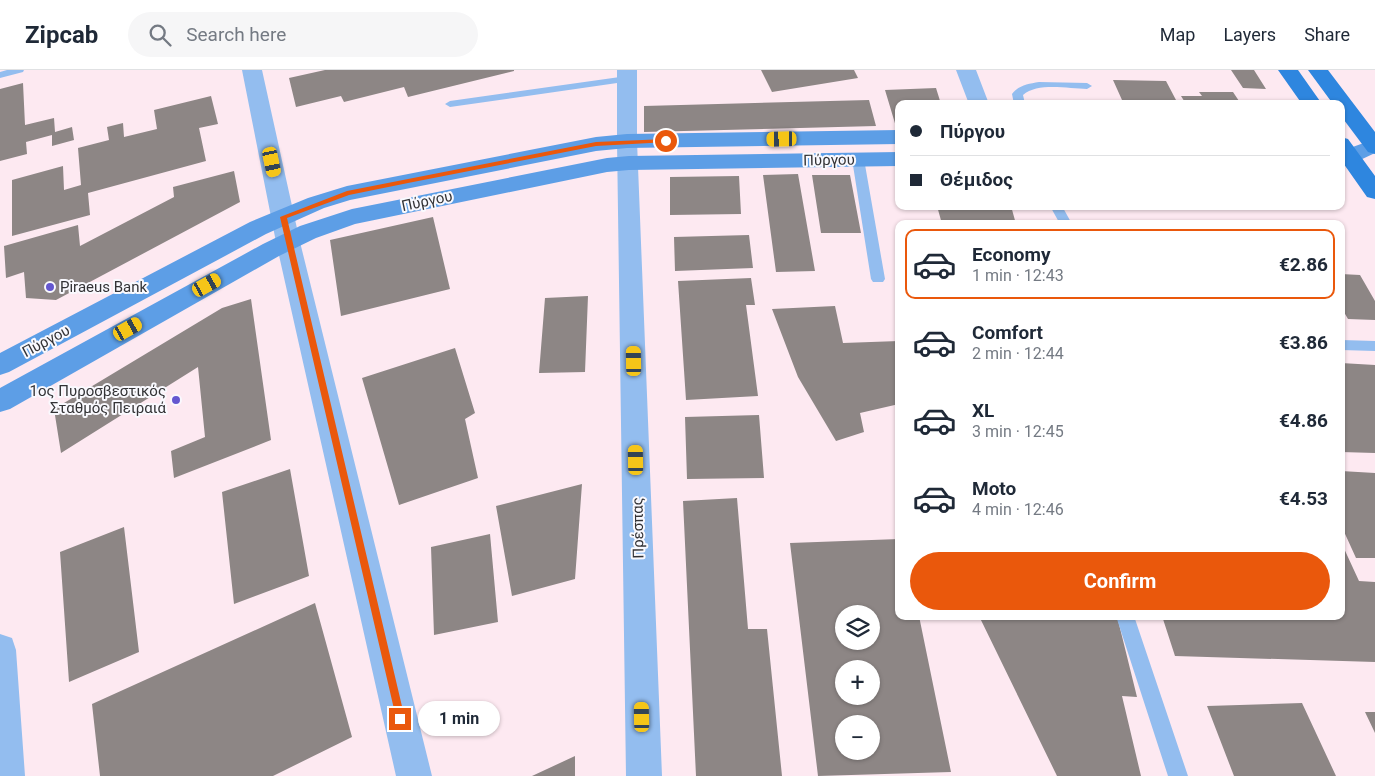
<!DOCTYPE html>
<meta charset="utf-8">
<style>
:root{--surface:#fff;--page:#f6f6f7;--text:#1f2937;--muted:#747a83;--line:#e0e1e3;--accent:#ea580c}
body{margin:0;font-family:Roboto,sans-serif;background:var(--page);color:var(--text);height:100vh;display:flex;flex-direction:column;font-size:19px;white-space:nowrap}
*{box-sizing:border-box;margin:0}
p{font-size:16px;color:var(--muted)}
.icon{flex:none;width:28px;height:28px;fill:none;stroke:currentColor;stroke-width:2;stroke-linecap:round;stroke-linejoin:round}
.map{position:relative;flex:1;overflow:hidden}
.sheet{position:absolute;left:895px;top:150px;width:450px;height:400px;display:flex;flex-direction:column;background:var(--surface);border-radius:10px;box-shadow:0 1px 4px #0004}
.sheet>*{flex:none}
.hud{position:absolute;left:895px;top:30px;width:450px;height:110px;border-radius:10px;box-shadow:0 1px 4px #0004;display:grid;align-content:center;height:110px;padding:0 15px;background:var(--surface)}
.controls{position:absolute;left:835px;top:535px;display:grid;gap:10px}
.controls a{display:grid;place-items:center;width:45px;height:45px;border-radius:50%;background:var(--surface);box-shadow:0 1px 4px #0004;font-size:25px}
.end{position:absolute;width:22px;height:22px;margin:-11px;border:6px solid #ea580c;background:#fff;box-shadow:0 0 0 2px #fff}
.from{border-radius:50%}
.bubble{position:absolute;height:35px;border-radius:18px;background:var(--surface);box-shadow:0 1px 4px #0004;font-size:16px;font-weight:700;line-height:35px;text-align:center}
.car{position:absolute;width:15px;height:30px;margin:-15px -8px;border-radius:6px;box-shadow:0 0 4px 1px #0007;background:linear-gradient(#f5c518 24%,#345 0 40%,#f5c518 0 76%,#345 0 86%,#f5c518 0)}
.hud b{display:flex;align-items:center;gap:18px;height:48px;font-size:19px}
.hud b+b{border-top:1px solid var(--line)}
.hud i{width:12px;height:12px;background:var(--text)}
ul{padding:9px 0 0;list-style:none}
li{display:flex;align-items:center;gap:15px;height:70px;margin:0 10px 8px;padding:0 5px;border:2px solid transparent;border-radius:10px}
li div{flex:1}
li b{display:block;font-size:19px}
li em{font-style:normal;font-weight:700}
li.selected{border-color:var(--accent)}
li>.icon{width:45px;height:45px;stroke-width:1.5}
.action{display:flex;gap:10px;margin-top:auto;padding:10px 15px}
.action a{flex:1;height:58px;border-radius:30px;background:var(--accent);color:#fff;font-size:20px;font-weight:700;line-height:58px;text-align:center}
header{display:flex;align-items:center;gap:30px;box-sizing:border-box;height:70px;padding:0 25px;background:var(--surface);border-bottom:1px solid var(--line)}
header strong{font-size:24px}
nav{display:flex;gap:28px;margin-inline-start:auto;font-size:18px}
.search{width:350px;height:45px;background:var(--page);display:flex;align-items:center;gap:12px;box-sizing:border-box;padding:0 18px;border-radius:28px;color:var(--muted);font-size:19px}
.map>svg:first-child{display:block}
.industrial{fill:#fde9f1;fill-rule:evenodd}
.building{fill:#8d8685;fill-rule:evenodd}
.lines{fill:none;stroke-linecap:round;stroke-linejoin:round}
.lane{fill:#93bdef;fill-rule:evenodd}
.street{fill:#93bdef;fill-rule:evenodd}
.secondary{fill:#5d9ee6;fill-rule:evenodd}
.primary{fill:#2e86df;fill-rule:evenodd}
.route{fill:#ea580c}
.poi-dot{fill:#6457d0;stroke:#f9f9fe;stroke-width:2}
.labels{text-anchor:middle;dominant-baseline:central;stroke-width:4;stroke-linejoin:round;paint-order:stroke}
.street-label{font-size:15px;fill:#333336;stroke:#f9f9fe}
.poi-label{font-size:15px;fill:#333336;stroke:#f9f9fe;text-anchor:start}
</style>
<header>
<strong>Zipcab</strong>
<div class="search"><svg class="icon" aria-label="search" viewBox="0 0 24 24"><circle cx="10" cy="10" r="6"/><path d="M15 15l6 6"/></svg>Search here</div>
<nav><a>Map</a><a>Layers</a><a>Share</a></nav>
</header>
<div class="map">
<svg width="1375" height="706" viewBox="0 0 1375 706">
<rect width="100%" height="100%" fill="#f9f9fe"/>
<!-- industrial -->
<path class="industrial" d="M 0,0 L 1375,0 L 1375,706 L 0,706 ZM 899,34 L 1341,34 L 1341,136 L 899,136 ZM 899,154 L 1341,154 L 1341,546 L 899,546 ZM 844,544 L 871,544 L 871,571 L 844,571 ZM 844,599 L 871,599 L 871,626 L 844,626 ZM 844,654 L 871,654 L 871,681 L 844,681 Z"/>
<!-- building -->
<path class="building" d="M 325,0 L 514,0 L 514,1 L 408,27 L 404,17 L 344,32 L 341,26 L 296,37 L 289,8 Z
M 761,0 L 854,0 L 858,8 L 772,22 Z
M 1231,0 L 1254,0 L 1266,19 L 1243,18 Z
M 1113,10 L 1166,11 L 1176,30 L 1149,30 L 1151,34 L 1109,34 L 1107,30 L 1122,30 Z
M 23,13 L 25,55 L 54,48 L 55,62 L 72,57 L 74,70 L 52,76 L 52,65 L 26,72 L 27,84 L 0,91 L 0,19 Z
M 936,18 L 941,34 L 899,34 L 899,60 L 897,60 L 885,20 Z
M 1199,22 L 1233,22 L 1241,34 L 1186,34 L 1181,26 L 1202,26 Z
M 211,26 L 218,54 L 199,58 L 206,91 L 88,123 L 90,145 L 12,166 L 12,110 L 63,96 L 64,120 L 81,115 L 78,78 L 109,70 L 107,57 L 123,53 L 124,67 L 157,59 L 154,40 Z
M 869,30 L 876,56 L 644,62 L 644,36 Z
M 234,101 L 240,132 L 56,230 L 26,228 L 24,202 L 6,208 L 4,176 L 78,155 L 80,176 L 174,127 L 173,117 Z
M 798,104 L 815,201 L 776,202 L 763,105 Z
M 812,105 L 850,105 L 861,163 L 821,163 Z
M 739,106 L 741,144 L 670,145 L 670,107 Z
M 937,136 L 1011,136 L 1016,154 L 942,154 Z
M 433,147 L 450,219 L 341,246 L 330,170 Z
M 749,165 L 753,198 L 675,201 L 674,167 Z
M 1341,204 L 1360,205 L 1375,231 L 1375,250 L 1348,249 L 1341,237 Z
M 751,208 L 755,235 L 746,235 L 758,326 L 686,330 L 678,211 Z
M 588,226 L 585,302 L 539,303 L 545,228 Z
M 251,229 L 271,370 L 174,408 L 171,381 L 205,367 L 198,297 L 61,383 L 54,339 L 222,238 Z
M 835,236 L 843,273 L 899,271 L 899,334 L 860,343 L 864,362 L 836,371 L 798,307 L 772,239 Z
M 455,278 L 475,343 L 465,349 L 478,408 L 399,435 L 362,308 Z
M 1341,293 L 1375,295 L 1375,383 L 1341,382 Z
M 759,345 L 764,408 L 687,409 L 685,347 Z
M 290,399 L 309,506 L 234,534 L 222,422 Z
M 1341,401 L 1375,403 L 1375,488 L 1356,488 L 1341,455 Z
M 582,414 L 575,509 L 512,526 L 496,436 Z
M 737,428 L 748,559 L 767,559 L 782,706 L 696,706 L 683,431 Z
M 124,457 L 139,582 L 69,612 L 60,482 Z
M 490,464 L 498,552 L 434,565 L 431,477 Z
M 899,469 L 899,546 L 919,546 L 951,702 L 818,706 L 790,473 ZM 844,544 L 871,544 L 871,571 L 844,571 ZM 844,599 L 871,599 L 871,626 L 844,626 ZM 844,654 L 871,654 L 871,681 L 844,681 Z
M 1341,472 L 1359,511 L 1375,512 L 1375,592 L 1175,586 L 1162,546 L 1341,546 Z
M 315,533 L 352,667 L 273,706 L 100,706 L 92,634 Z
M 979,546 L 1117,546 L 1137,627 L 1122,626 L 1141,706 L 1057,706 Z
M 1302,633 L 1336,706 L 1234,706 L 1207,636 Z
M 1365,642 L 1375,642 L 1375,663 Z
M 575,686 L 575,706 L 532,706 Z"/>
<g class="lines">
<!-- lane -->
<path class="lane" d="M 7,0 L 24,0 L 23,2 L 0,8 L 0,2 Z
M 627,6 L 632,9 L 631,11 L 450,37 L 445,34 L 450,31 Z
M 1039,12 L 1087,13 L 1092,16 L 1087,19 C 1069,19 1038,12 1023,25 L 1025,34 L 1014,34 L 1012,24 C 1019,15 1028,14 1039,12 Z
M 858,85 L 864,89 L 885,209 L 883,212 L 873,212 L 871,209 L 852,89 Z
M 1050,136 L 1062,136 L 1072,154 L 1060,154 Z
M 1341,270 L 1375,271 L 1375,281 L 1341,280 Z
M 1116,546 L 1134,546 L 1188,706 L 1168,706 Z"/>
<!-- street -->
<path class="street" d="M 242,0 L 262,0 L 300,172 L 432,706 L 396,706 L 276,172 Z
M 617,0 L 637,0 L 637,71 L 662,706 L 626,706 L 617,71 Z
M 956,0 L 976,0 L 989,34 L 969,34 Z
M 0,564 L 12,568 L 16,580 L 25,706 L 0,706 Z"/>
<!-- secondary -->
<path class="secondary" d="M 899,60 L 899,74 L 627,78 L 596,81 L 350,130 L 324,138 L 266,164 L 9,302 L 0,305 L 0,283 L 250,152 L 308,128 L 347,116 L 596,67 L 627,64 Z
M 1375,69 L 1375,83 L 1358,91 L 1341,93 L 1341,79 L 1347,79 Z
M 899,82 L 899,96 L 629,100 L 607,102 L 355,154 L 316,168 L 279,186 L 10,339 L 0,342 L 0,318 L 263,174 L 300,156 L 352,139 L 607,88 L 629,86 Z"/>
<!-- primary -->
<path class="primary" d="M 1278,0 L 1298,0 L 1322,34 L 1302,34 Z
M 1308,0 L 1328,0 L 1375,62 L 1375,84 L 1368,82 L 1341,46 L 1341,34 L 1333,34 Z
M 1341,67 L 1348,69 L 1375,106 L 1375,129 L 1367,127 L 1341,90 Z"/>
</g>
<!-- route -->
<path class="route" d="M 666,69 L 669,71 L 668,72 L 596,76 L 408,113 L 349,125 L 287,148 L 405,649 L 404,652 L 397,652 L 280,147 L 347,121 L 596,72 Z"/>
<!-- markers -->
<g class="poi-dot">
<circle cx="50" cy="217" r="5"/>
<circle cx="176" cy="330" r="5"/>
</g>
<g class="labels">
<!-- street labels -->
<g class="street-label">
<text transform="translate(829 90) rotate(-1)">Πύργου</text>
<text transform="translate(427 131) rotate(-12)">Πύργου</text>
<text transform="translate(46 271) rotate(-28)">Πύργου</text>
<text transform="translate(638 458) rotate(-91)">Πρέσπας</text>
</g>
<!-- poi labels -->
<g class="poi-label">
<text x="60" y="217">Piraeus Bank</text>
<text x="166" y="321" text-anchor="end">1ος Πυροσβεστικός<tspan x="166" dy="17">Σταθμός Πειραιά</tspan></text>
</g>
</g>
</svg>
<div class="controls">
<a><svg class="icon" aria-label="layers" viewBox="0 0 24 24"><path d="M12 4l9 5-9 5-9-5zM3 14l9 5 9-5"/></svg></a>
<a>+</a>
<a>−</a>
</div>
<i class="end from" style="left:666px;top:71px"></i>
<i class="end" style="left:400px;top:649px"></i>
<div class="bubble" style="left:418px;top:631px;width:82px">1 min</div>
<i class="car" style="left:782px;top:69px;rotate:269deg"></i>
<i class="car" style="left:272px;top:92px;rotate:168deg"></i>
<i class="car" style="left:207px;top:215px;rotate:61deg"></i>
<i class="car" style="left:128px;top:259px;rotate:61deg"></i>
<i class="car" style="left:634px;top:291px;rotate:359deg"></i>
<i class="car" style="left:636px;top:390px;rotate:359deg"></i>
<i class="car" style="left:642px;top:647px;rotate:359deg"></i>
<div class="hud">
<b><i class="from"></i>Πύργου</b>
<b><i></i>Θέμιδος</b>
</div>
<section class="sheet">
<ul>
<li class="selected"><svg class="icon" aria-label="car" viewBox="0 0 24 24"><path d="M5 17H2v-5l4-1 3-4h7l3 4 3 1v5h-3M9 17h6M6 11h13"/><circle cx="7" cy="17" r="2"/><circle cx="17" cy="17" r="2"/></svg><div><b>Economy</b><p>1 min · 12:43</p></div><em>€2.86</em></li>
<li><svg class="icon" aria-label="car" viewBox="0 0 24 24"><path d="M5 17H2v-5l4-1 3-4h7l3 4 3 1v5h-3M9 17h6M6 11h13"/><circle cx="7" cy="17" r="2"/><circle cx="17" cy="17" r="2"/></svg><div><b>Comfort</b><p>2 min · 12:44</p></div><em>€3.86</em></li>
<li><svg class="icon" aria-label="car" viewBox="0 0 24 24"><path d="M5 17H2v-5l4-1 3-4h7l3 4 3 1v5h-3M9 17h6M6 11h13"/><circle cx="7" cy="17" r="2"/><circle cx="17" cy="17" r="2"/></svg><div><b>XL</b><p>3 min · 12:45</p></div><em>€4.86</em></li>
<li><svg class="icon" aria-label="car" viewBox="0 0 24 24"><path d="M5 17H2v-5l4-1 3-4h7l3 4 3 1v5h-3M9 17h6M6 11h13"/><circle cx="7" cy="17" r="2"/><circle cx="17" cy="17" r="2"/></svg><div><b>Moto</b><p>4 min · 12:46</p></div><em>€4.53</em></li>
</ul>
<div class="action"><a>Confirm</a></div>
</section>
</div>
